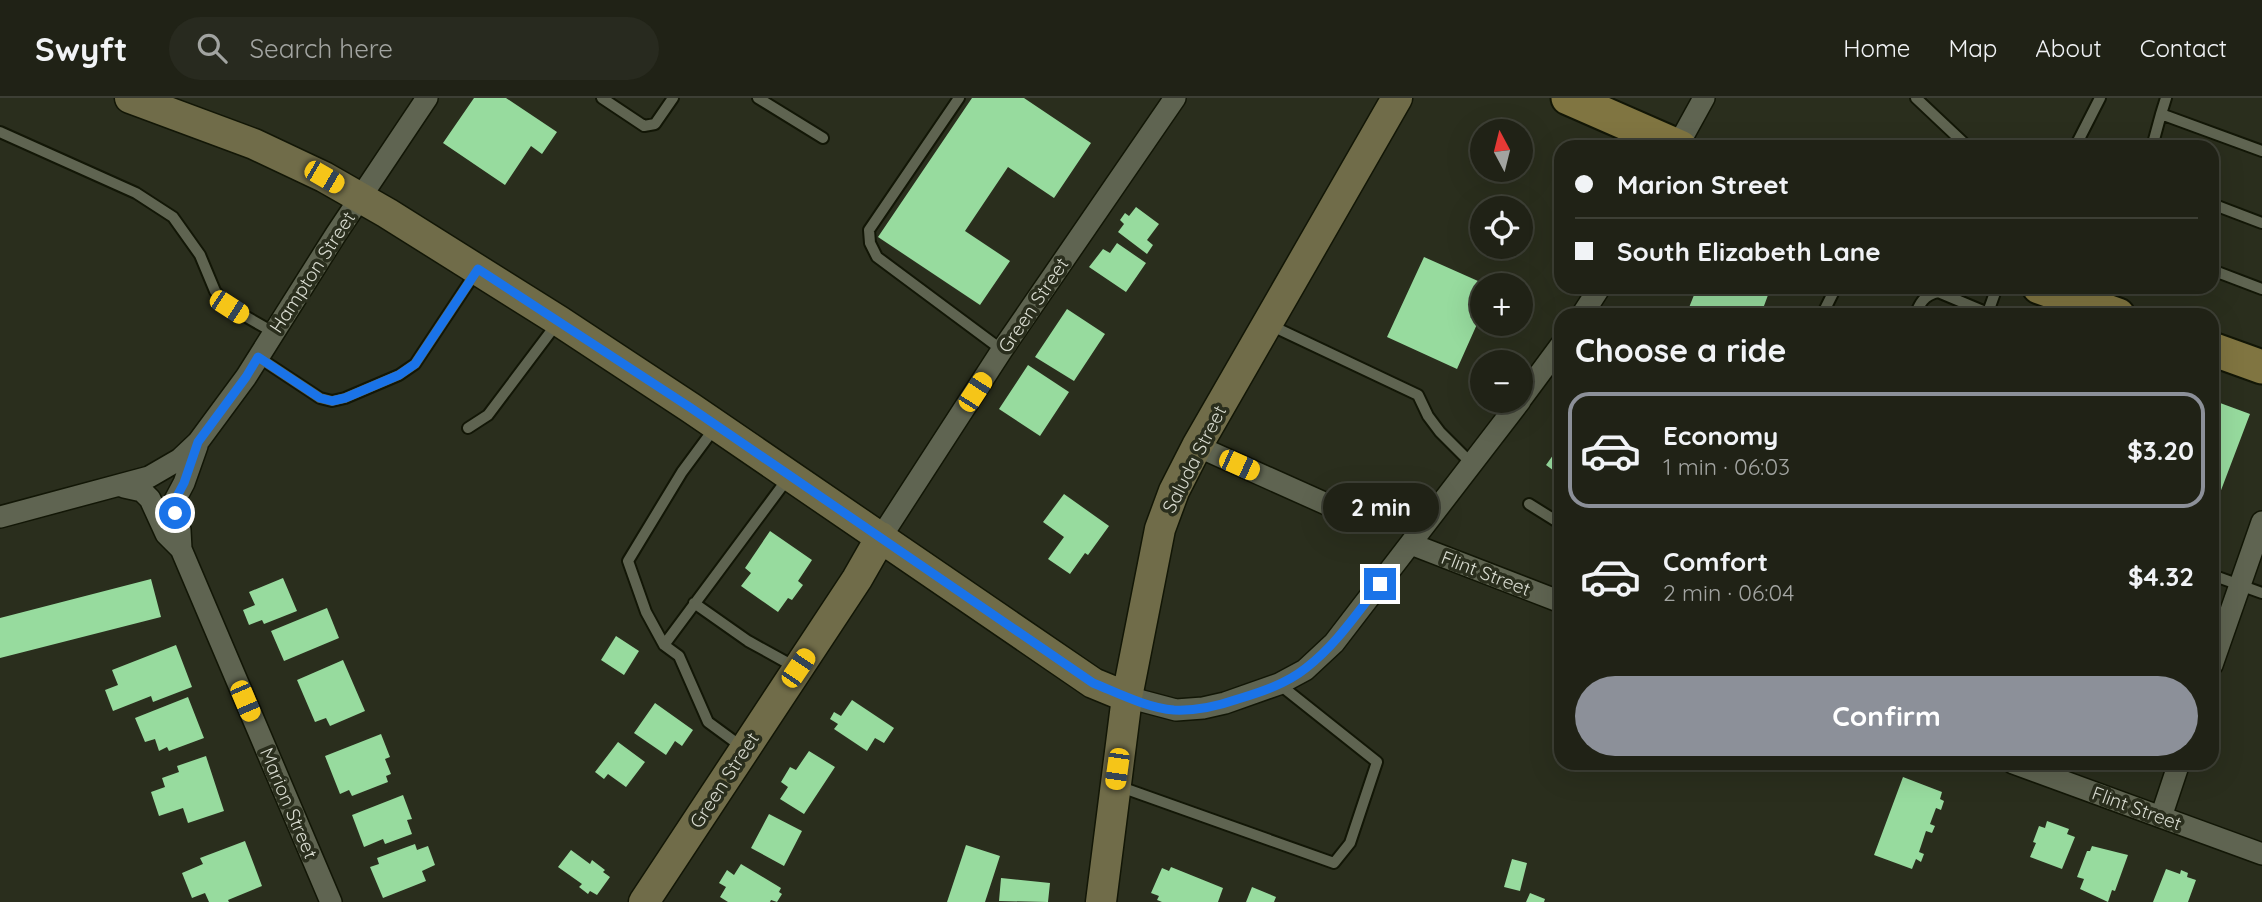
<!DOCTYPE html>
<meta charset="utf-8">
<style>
:root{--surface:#202216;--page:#282a1f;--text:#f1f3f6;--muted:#a2a4a1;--line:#3d3f35;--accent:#8c9099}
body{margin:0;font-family:Quicksand,sans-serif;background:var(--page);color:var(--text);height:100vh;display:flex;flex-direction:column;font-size:26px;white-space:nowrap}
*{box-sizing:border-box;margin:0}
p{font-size:23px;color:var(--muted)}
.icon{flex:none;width:38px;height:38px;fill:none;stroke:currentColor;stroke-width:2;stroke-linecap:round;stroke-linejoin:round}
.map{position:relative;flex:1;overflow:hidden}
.panel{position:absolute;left:1554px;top:210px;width:665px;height:462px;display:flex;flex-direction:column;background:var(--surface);border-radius:21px;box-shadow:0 7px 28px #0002,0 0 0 2px var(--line)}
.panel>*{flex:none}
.hud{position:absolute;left:1554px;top:42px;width:665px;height:154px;border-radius:21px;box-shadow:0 7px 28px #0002,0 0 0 2px var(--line);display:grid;align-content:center;height:154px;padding:0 21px;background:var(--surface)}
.needle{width:46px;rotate:353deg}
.tools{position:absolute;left:1470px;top:21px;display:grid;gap:14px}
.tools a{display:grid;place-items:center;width:63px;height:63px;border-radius:50%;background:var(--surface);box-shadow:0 7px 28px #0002,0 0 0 2px var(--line);font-size:35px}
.end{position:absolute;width:32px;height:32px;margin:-16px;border:9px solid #1a73e8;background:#fff;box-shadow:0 0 0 4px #fff}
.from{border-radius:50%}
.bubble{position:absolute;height:49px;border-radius:24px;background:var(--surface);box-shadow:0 7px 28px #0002,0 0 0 2px var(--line);font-size:23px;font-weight:700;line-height:49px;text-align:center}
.car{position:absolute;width:21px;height:42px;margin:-21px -10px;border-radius:9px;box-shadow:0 0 5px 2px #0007;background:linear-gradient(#f5c518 24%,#345 0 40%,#f5c518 0 76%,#345 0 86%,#f5c518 0)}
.hud b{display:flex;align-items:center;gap:24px;height:66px;font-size:26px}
.hud b+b{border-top:2px solid var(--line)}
.hud i{width:18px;height:18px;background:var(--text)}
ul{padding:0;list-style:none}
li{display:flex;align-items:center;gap:21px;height:116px;margin:0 14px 10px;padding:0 7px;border:4px solid transparent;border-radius:21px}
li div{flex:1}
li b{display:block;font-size:26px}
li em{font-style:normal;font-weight:700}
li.active{border-color:var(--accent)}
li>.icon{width:63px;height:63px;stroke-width:1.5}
h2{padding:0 21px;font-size:32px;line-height:84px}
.cta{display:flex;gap:14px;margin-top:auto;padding:14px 21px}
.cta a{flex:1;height:80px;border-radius:42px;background:var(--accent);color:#fff;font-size:28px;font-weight:700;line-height:80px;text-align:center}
header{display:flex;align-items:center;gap:42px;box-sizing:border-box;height:98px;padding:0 35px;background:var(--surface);border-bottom:2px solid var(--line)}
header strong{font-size:33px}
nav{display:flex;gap:38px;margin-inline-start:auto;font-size:24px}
.search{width:490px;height:63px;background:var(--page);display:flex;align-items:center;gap:18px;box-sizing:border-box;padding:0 24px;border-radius:38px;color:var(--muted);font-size:26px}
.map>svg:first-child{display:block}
.building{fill:#97db9e}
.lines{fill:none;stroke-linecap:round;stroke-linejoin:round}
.lane-casing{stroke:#121606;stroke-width:14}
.street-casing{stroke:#121606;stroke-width:24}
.secondary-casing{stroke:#121606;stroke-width:33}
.primary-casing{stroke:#121606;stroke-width:37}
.lane{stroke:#5f6451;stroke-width:10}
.street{stroke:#5f6451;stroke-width:21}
.secondary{stroke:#706c49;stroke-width:30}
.primary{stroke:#807541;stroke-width:33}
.route{stroke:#1a73e8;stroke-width:9}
.labels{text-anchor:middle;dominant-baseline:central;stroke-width:7;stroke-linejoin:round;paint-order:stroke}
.street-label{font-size:19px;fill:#d8dbd0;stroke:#2a2e1d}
</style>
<header>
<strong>Swyft</strong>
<div class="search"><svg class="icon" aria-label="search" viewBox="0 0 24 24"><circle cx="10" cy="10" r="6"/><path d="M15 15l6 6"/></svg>Search here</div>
<nav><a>Home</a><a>Map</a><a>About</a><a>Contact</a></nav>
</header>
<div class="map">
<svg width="2262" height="804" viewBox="0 0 2262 804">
<rect width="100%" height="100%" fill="#2a2e1d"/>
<!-- building -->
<path class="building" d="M 474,0 L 506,0 L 557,34 L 542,56 L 531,48 L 505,87 L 443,45 Z
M 972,0 L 1024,0 L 1091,45 L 1054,100 L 1008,69 L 965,133 L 1010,163 L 980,207 L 878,139 Z
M 1136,109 L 1159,126 L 1147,142 L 1153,147 L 1147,156 L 1118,134 L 1124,126 L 1120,122 L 1125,115 L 1129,118 Z
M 1117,145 L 1146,165 L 1126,194 L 1089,169 L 1103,151 L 1110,155 Z
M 1424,159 L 1487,187 L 1482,187 L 1482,215 L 1457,271 L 1387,239 Z
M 1690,189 L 1771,189 L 1761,216 L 1740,208 L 1737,217 L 1686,217 L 1696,192 Z
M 1067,211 L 1105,236 L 1074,283 L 1035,259 Z
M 1028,267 L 1069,294 L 1040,338 L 999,311 Z
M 2212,302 L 2250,316 L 2212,416 Z
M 1561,346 L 1561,378 L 1546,367 Z
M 1064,396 L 1109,428 L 1088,457 L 1085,455 L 1070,476 L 1048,461 L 1064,439 L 1043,424 Z
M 770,433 L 812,462 L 798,483 L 803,487 L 792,502 L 788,500 L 778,514 L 741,488 L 751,475 L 745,470 Z
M 283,480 L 297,513 L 264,526 L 262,522 L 249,527 L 243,512 L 255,507 L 249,494 Z
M 151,481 L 161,519 L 0,560 L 0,520 Z
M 327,510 L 339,540 L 284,563 L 271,533 Z
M 616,538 L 639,553 L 624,577 L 601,562 Z
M 176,547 L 192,589 L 153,604 L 151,598 L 113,613 L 105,592 L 118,587 L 112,572 Z
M 343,562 L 365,613 L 330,628 L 326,620 L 315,624 L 297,582 Z
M 188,599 L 204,640 L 169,653 L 167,649 L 159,653 L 155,641 L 145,644 L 135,620 Z
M 852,602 L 894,630 L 884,645 L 875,640 L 867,653 L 834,631 L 838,626 L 830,621 L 834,614 L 841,618 Z
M 655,605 L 693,632 L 682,648 L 675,643 L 666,657 L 634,635 Z
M 381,636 L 390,659 L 385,661 L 391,676 L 386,678 L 388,684 L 352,698 L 349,692 L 340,696 L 325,658 Z
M 618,644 L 645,664 L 626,689 L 608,676 L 604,681 L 595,674 Z
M 809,653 L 835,669 L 804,716 L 780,701 L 788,689 L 781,684 L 790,669 L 796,672 Z
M 206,658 L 224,713 L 188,725 L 183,710 L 159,718 L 151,694 L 165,689 L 162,680 L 179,674 L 177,668 Z
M 1903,679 L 1942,694 L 1940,701 L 1944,703 L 1941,712 L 1936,710 L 1930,726 L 1935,728 L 1932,735 L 1926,733 L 1919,754 L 1924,756 L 1921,764 L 1916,761 L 1912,771 L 1874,757 Z
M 403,697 L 412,721 L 407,722 L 412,736 L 385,746 L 383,741 L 364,749 L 352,717 Z
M 769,716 L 802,733 L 784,768 L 751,750 Z
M 2047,723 L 2069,731 L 2067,736 L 2075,739 L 2062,771 L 2030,759 L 2036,745 L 2033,744 L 2039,728 L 2045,730 Z
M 245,743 L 262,788 L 228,802 L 229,804 L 209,804 L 205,795 L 192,800 L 182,775 L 203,766 L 200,760 Z
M 415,746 L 417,752 L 428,748 L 435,767 L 422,773 L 426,783 L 383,800 L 370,769 L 379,766 L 377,760 Z
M 966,747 L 1000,758 L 985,804 L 947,804 Z
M 2092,748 L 2128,757 L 2115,793 L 2112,792 L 2108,804 L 2080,791 L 2084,781 L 2077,779 L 2087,753 L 2090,753 Z
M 571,752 L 590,766 L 592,762 L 605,772 L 603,774 L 610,779 L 597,797 L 590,793 L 588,796 L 579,789 L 582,786 L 558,769 Z
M 1512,761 L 1527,765 L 1520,793 L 1504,789 Z
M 741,766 L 781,790 L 779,794 L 782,796 L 777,804 L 771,802 L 770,804 L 728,804 L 720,799 L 726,789 L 719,785 L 727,772 L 734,777 Z
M 1171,769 L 1223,790 L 1218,804 L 1162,804 L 1157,802 L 1159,798 L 1151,795 L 1162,770 L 1169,773 Z
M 2166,771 L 2180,776 L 2181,772 L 2188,775 L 2187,779 L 2196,782 L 2188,804 L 2153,804 Z
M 1001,780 L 1050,785 L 1048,804 L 999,803 Z
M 1252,789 L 1276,799 L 1274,804 L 1246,804 Z
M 1530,795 L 1545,801 L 1544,804 L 1526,804 Z"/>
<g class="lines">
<defs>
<path id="lane" d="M 602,0 L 644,28 L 655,26 L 673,0
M 758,0 L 823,40
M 959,0 L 869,132 L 870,145 L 877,159 L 1002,252
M 1916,0 L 1968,49
M 2166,0 L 2161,16 L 2262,53
M 0,34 L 136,95 L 173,119 L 200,157 L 215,193 L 229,209 L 273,234
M 2075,49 L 2100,0
M 2152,49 L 2161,16
M 2212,106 L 2262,125
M 2212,172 L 2262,191
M 1822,217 L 1836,189
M 1915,217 C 1920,205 1924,197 1938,194 L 1988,215
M 1987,217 L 1997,189
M 1270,227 L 1418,297 L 1428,318 L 1440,334 L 1472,366
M 258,259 L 320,300 L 332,303 L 345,300 L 399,277 L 415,266 L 476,174
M 716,328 L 682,374 L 628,463 L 646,514 L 664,547 L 679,558 L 708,624 L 742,649
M 468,330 L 488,317 L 558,224
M 1529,406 L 1561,426
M 2212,477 L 2262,495
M 694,505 L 748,543 L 795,569
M 664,547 L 788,380
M 1118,688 L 1334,765 L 1350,745 L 1377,664 L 1279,586"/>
<path id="street" d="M 1677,49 L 1704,0
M 1582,217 L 1600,189
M 1521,301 L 1561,247
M 197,348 L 184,385 L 175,402 L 175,415 L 180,432 L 181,451 L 331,804
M 1197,348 L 1362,422
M 123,386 L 124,389 L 142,393 L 150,401 L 166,436 L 180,450
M 0,419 L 149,379 L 180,361 L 198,344 L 246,279 L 336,136 L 427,0
M 881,439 L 1002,252 L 1175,0
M 1411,446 L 1561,504
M 2212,567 L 2262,424
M 1127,599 L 1176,612 L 1203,610 L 1225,605 L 1279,586 L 1305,572 L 1334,545 L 1520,303
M 2013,665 L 2262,756
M 2161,719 L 2179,665"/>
<path id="secondary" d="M 130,0 L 254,46 L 324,79 L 387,115 L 559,223 L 691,310 L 1093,585 L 1127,599
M 644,804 L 857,481 L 881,439
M 1101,804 L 1127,599 L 1160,431 L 1174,393 L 1197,348 L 1397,0"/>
<path id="primary" d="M 1568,0 L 1680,49
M 2039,189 L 2118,217
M 2212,251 L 2262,269"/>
</defs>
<!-- lane casing -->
<use href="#lane" class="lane-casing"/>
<!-- street casing -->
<use href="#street" class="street-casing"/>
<!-- secondary casing -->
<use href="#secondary" class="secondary-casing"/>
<!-- primary casing -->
<use href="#primary" class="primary-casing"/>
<!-- lane -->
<use href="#lane" class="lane"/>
<!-- street -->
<use href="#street" class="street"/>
<!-- secondary -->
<use href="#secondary" class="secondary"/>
<!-- primary -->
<use href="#primary" class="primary"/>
</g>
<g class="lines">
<!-- route -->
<path class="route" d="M 175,415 L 175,402 L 184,385 L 198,344 L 246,279 L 258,259 L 320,300 L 332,303 L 345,300 L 399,277 L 415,266 L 478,171 L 691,310 L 1093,585 C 1118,595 1147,610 1174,612 C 1195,613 1218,608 1238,601 C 1261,594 1286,586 1306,570 C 1336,547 1357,515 1380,486"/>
</g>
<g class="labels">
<!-- street labels -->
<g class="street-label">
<text transform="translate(312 174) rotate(-57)">Hampton Street</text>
<text transform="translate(1033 207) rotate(-56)">Green Street</text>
<text transform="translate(1194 361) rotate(-63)">Saluda Street</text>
<text transform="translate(1486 475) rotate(21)">Flint Street</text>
<text transform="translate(724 682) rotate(-57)">Green Street</text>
<text transform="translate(289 705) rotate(67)">Marion Street</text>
<text transform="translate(2137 710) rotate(20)">Flint Street</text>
</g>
</g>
</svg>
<div class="tools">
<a><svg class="needle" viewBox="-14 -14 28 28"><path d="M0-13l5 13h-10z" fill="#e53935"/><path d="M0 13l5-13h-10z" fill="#a2a4a1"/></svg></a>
<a><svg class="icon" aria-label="locate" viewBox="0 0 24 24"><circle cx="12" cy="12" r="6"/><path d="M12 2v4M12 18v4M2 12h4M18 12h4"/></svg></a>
<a>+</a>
<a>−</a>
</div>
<i class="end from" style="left:175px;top:415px"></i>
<i class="end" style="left:1380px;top:486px"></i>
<div class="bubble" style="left:1323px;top:385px;width:116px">2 min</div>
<i class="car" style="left:324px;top:79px;rotate:120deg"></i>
<i class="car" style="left:229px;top:209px;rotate:123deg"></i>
<i class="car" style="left:975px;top:294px;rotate:33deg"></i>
<i class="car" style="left:1239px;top:367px;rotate:114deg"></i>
<i class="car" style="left:798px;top:570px;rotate:34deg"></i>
<i class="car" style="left:245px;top:603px;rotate:157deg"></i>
<i class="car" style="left:1117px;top:671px;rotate:188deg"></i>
<div class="hud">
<b><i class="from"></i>Marion Street</b>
<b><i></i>South Elizabeth Lane</b>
</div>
<section class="panel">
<h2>Choose a ride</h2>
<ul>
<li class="active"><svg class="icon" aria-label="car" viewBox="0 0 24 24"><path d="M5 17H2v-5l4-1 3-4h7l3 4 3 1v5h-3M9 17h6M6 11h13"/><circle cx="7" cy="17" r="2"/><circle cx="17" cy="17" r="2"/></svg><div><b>Economy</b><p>1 min · 06:03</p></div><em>$3.20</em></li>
<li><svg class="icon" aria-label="car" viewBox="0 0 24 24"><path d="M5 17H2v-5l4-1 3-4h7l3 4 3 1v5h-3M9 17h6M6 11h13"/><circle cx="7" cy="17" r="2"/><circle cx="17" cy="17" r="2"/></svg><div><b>Comfort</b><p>2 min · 06:04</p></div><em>$4.32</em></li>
</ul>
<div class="cta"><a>Confirm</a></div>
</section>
</div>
